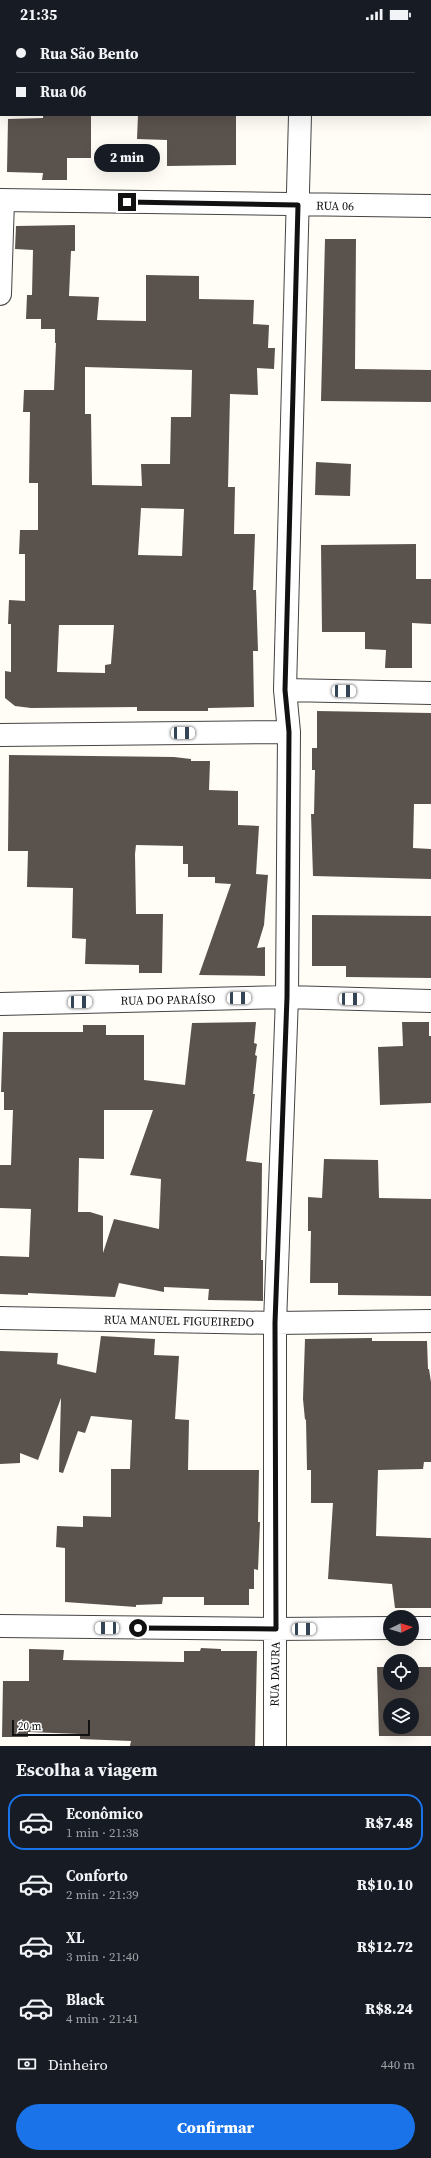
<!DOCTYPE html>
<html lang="pt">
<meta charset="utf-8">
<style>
:root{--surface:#171b24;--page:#20242c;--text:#f1f3f6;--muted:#9ea1a6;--line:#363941;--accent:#1a73e8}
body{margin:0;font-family:"Source Serif 4",serif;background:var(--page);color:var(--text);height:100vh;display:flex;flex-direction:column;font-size:15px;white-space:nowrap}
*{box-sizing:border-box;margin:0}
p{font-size:13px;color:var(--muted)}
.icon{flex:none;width:22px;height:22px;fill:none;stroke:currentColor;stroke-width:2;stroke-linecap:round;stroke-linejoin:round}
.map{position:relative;height:1718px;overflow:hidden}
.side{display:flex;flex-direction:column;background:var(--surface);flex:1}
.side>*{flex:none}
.guide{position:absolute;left:0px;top:0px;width:431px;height:88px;box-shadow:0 4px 16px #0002;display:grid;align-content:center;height:88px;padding:0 16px;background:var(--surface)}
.needle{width:26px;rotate:85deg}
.fabs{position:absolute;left:383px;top:1582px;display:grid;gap:8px}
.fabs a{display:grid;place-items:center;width:36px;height:36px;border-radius:50%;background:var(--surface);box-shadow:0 4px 16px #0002;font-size:20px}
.scale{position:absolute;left:12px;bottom:10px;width:78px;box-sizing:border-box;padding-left:4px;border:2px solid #111;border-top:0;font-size:11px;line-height:14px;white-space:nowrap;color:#111;-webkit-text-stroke:3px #fff;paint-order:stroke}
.end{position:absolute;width:18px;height:18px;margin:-9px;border:5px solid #111;background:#fff;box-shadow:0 0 0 2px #fff}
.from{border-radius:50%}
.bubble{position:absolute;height:28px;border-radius:14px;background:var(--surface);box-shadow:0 4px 16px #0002;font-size:13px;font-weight:800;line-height:28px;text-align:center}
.car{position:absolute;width:12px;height:24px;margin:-12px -6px;border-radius:5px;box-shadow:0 0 3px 1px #0007;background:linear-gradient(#fff 24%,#345 0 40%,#fff 0 76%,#345 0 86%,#fff 0)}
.guide b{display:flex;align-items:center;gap:14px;height:38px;font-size:15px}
.guide b+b{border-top:1px solid var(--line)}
.guide i{width:10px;height:10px;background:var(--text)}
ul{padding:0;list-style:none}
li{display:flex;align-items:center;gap:12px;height:56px;margin:0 8px 6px;padding:0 8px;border:2px solid transparent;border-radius:16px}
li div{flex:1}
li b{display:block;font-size:15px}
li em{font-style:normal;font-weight:800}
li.current{border-color:var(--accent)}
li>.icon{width:36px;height:36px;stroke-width:1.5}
h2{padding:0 16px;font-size:18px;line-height:48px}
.pay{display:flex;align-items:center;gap:10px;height:44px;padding:0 16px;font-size:15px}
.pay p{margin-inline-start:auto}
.action{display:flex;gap:8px;margin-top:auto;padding:8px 16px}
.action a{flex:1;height:46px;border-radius:24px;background:var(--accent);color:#fff;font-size:16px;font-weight:800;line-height:46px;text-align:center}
.status{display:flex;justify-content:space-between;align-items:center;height:28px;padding:0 20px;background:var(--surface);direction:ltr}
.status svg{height:11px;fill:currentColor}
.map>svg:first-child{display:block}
.building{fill:#5a524d;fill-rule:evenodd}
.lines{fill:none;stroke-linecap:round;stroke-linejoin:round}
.minor-casing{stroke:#444;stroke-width:24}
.minor{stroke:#fff;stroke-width:22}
.route{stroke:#111;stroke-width:5}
.labels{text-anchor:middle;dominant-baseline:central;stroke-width:4;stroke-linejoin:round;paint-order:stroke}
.street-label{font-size:12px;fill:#111;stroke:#fff}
</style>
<div class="status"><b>21:35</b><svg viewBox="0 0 49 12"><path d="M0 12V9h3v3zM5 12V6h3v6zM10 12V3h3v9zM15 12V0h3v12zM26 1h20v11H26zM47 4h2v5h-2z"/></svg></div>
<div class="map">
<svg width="431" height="1718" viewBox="0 0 431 1718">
<rect width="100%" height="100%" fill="#fffdf5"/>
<!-- building -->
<path class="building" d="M 43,87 L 91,87 L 91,130 L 67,130 L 67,152 L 42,152 L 43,145 L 7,144 L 8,91 L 43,90 Z
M 138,87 L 236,87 L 236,137 L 167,138 L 167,112 L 137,111 Z
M 75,197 L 75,223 L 71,223 L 69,268 L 99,269 L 97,292 L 146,293 L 146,247 L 199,248 L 199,271 L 254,272 L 253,296 L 269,297 L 268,320 L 275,320 L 274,341 L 257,340 L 258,367 L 230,366 L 228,459 L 235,459 L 234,506 L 255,506 L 253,562 L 256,562 L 258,623 L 253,623 L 254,679 L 208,680 L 208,683 L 137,683 L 137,679 L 31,680 L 15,678 L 5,670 L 5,643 L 11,644 L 11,596 L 8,596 L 9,572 L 25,573 L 25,526 L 19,526 L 20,502 L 38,502 L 38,455 L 29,455 L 30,384 L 23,384 L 24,362 L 54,362 L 56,315 L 55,315 L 55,301 L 41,301 L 41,291 L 26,291 L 27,267 L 32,267 L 33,222 L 15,221 L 16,198 ZM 85,339 L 192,342 L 191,389 L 171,389 L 170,436 L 141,436 L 142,458 L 92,457 L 91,386 L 85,386 ZM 141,480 L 184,481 L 182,528 L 138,527 ZM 59,597 L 114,597 L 111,636 L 105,637 L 105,645 L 57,644 Z
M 325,211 L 356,211 L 355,341 L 431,342 L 431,374 L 321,373 Z
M 316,434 L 351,436 L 350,468 L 315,467 Z
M 416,516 L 416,551 L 431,551 L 431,596 L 412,595 L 412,640 L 385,640 L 386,622 L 365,621 L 365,604 L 322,604 L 321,517 Z
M 317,683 L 431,685 L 431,776 L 414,776 L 413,820 L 431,821 L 431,851 L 313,848 L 311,786 L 314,786 L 315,742 L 312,742 L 312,720 L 317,720 Z
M 9,727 L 174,729 L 191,731 L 191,733 L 210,733 L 209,762 L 238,763 L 238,797 L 259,798 L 256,846 L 268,847 L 264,897 L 257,920 L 265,919 L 265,948 L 199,947 L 231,856 L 215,855 L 215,849 L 188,849 L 188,836 L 183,836 L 183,818 L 136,817 L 135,826 L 136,886 L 163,886 L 162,945 L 139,945 L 139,937 L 85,936 L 86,911 L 72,910 L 73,860 L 27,859 L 28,823 L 8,823 Z
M 312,887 L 431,888 L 431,950 L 346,949 L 346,938 L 312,938 Z
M 256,994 L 254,1015 L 257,1016 L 255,1027 L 257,1028 L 253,1066 L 255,1066 L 246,1133 L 262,1135 L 261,1232 L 263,1232 L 263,1273 L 208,1272 L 209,1261 L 164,1259 L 164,1264 L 119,1255 L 115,1269 L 28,1265 L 28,1267 L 0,1266 L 0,1228 L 29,1229 L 31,1181 L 0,1180 L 0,1137 L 11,1137 L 13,1082 L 4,1082 L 4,1064 L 1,1064 L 3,1004 L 83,1004 L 83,997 L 106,997 L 106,1007 L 144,1007 L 144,1052 L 185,1057 L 192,995 ZM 104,1082 L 153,1082 L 130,1147 L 161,1151 L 159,1201 L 114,1191 L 103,1225 L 103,1188 L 90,1184 L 78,1184 L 79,1130 L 104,1131 Z
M 402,994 L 429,994 L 429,1008 L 431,1008 L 431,1075 L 380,1077 L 378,1019 L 403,1018 Z
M 324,1131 L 378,1132 L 379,1170 L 431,1171 L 431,1268 L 338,1267 L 338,1255 L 310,1255 L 311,1203 L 308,1203 L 308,1169 L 322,1170 Z
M 101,1308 L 155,1311 L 154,1327 L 179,1328 L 175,1391 L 189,1392 L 188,1442 L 259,1442 L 258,1494 L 260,1494 L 258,1542 L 254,1541 L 254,1561 L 249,1561 L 249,1577 L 204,1577 L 204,1569 L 163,1569 L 162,1576 L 136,1577 L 136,1579 L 65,1574 L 65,1520 L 56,1519 L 57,1498 L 83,1499 L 83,1488 L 111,1489 L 111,1441 L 130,1441 L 132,1392 L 91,1388 L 85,1405 L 78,1403 L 63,1445 L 59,1444 L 61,1370 L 38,1432 L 20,1425 L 20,1435 L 0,1436 L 0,1323 L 58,1325 L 57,1336 L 96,1345 Z
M 372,1310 L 372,1313 L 427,1313 L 428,1341 L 429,1341 L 431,1354 L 431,1434 L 424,1434 L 423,1441 L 378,1442 L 376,1508 L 431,1510 L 431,1580 L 395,1580 L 392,1556 L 328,1551 L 333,1475 L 311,1475 L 311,1442 L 307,1442 L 306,1391 L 305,1392 L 303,1371 L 305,1311 Z
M 201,1620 L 221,1621 L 221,1623 L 257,1623 L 255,1718 L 130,1718 L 131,1713 L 80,1711 L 80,1706 L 28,1704 L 28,1709 L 2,1709 L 3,1653 L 29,1653 L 29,1621 L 64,1622 L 63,1632 L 184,1634 L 184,1623 L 200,1623 Z
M 377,1639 L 390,1639 L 390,1655 L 412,1655 L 412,1639 L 431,1639 L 431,1708 L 379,1708 ZM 390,1677 L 412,1677 L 412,1699 L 390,1699 Z"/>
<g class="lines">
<defs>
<path id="minor" d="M 301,1 L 301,0
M 0,172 L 431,178
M 0,266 L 3,172
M 285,662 L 431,665
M 0,707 L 289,704
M 0,976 L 287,969 L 431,973
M 0,1290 L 275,1295 L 431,1293
M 0,1598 L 276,1601 L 390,1600
M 412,1600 L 431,1600
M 275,1718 L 275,1295 L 287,969 L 289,704 L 285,662 L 300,87"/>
</defs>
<!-- minor casing -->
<use href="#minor" class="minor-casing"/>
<!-- minor -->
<use href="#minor" class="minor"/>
</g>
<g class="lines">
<!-- route -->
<path class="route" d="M 127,174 L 298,177 L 285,662 L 289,704 L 287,969 L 275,1295 L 276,1601 L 138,1600"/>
</g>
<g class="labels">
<!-- street labels -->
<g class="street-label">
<text transform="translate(335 178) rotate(1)">RUA 06</text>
<text transform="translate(168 972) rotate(-1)">RUA DO PARAÍSO</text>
<text transform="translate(179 1293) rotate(1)">RUA MANUEL FIGUEIREDO</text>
<text transform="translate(275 1646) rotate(-89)">RUA DAURA</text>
</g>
</g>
</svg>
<div class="fabs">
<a><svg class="needle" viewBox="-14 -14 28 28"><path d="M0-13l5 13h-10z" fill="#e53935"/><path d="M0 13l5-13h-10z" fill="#9ea1a6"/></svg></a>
<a><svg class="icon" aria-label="locate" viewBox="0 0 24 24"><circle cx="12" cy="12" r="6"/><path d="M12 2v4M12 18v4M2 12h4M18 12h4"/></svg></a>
<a><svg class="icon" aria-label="layers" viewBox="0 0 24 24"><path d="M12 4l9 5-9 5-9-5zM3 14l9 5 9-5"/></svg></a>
</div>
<div class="scale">20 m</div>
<i class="end from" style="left:138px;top:1600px"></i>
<i class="end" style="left:127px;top:174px"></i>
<div class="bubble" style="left:94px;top:116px;width:66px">2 min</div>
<i class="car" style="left:344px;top:663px;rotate:91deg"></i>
<i class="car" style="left:183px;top:705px;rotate:90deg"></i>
<i class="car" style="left:239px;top:970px;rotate:89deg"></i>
<i class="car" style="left:351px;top:971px;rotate:91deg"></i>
<i class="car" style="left:80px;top:974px;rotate:89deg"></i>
<i class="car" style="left:107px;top:1600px;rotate:270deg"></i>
<i class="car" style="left:304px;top:1601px;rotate:89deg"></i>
<div class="guide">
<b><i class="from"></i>Rua São Bento</b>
<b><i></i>Rua 06</b>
</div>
</div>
<section class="side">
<h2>Escolha a viagem</h2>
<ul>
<li class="current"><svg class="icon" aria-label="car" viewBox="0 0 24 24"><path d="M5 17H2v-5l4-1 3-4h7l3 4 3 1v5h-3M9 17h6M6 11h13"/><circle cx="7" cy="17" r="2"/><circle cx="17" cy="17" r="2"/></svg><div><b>Econômico</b><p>1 min · 21:38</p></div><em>R$7.48</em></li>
<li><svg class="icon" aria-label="car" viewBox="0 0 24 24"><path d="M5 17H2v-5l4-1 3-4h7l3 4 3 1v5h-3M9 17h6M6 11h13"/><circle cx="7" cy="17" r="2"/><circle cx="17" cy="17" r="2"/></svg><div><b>Conforto</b><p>2 min · 21:39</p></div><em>R$10.10</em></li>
<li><svg class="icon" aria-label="car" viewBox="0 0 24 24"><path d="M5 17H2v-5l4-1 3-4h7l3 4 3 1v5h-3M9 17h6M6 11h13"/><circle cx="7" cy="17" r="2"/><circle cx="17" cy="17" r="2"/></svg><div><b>XL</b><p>3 min · 21:40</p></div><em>R$12.72</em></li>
<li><svg class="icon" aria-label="car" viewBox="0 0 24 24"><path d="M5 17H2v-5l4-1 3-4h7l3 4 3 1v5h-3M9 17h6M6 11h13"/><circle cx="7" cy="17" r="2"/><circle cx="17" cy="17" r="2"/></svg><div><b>Black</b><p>4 min · 21:41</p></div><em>R$8.24</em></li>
</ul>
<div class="pay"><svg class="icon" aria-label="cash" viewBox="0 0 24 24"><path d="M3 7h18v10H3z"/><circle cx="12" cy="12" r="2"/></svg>Dinheiro<p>440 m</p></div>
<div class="action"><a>Confirmar</a></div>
</section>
